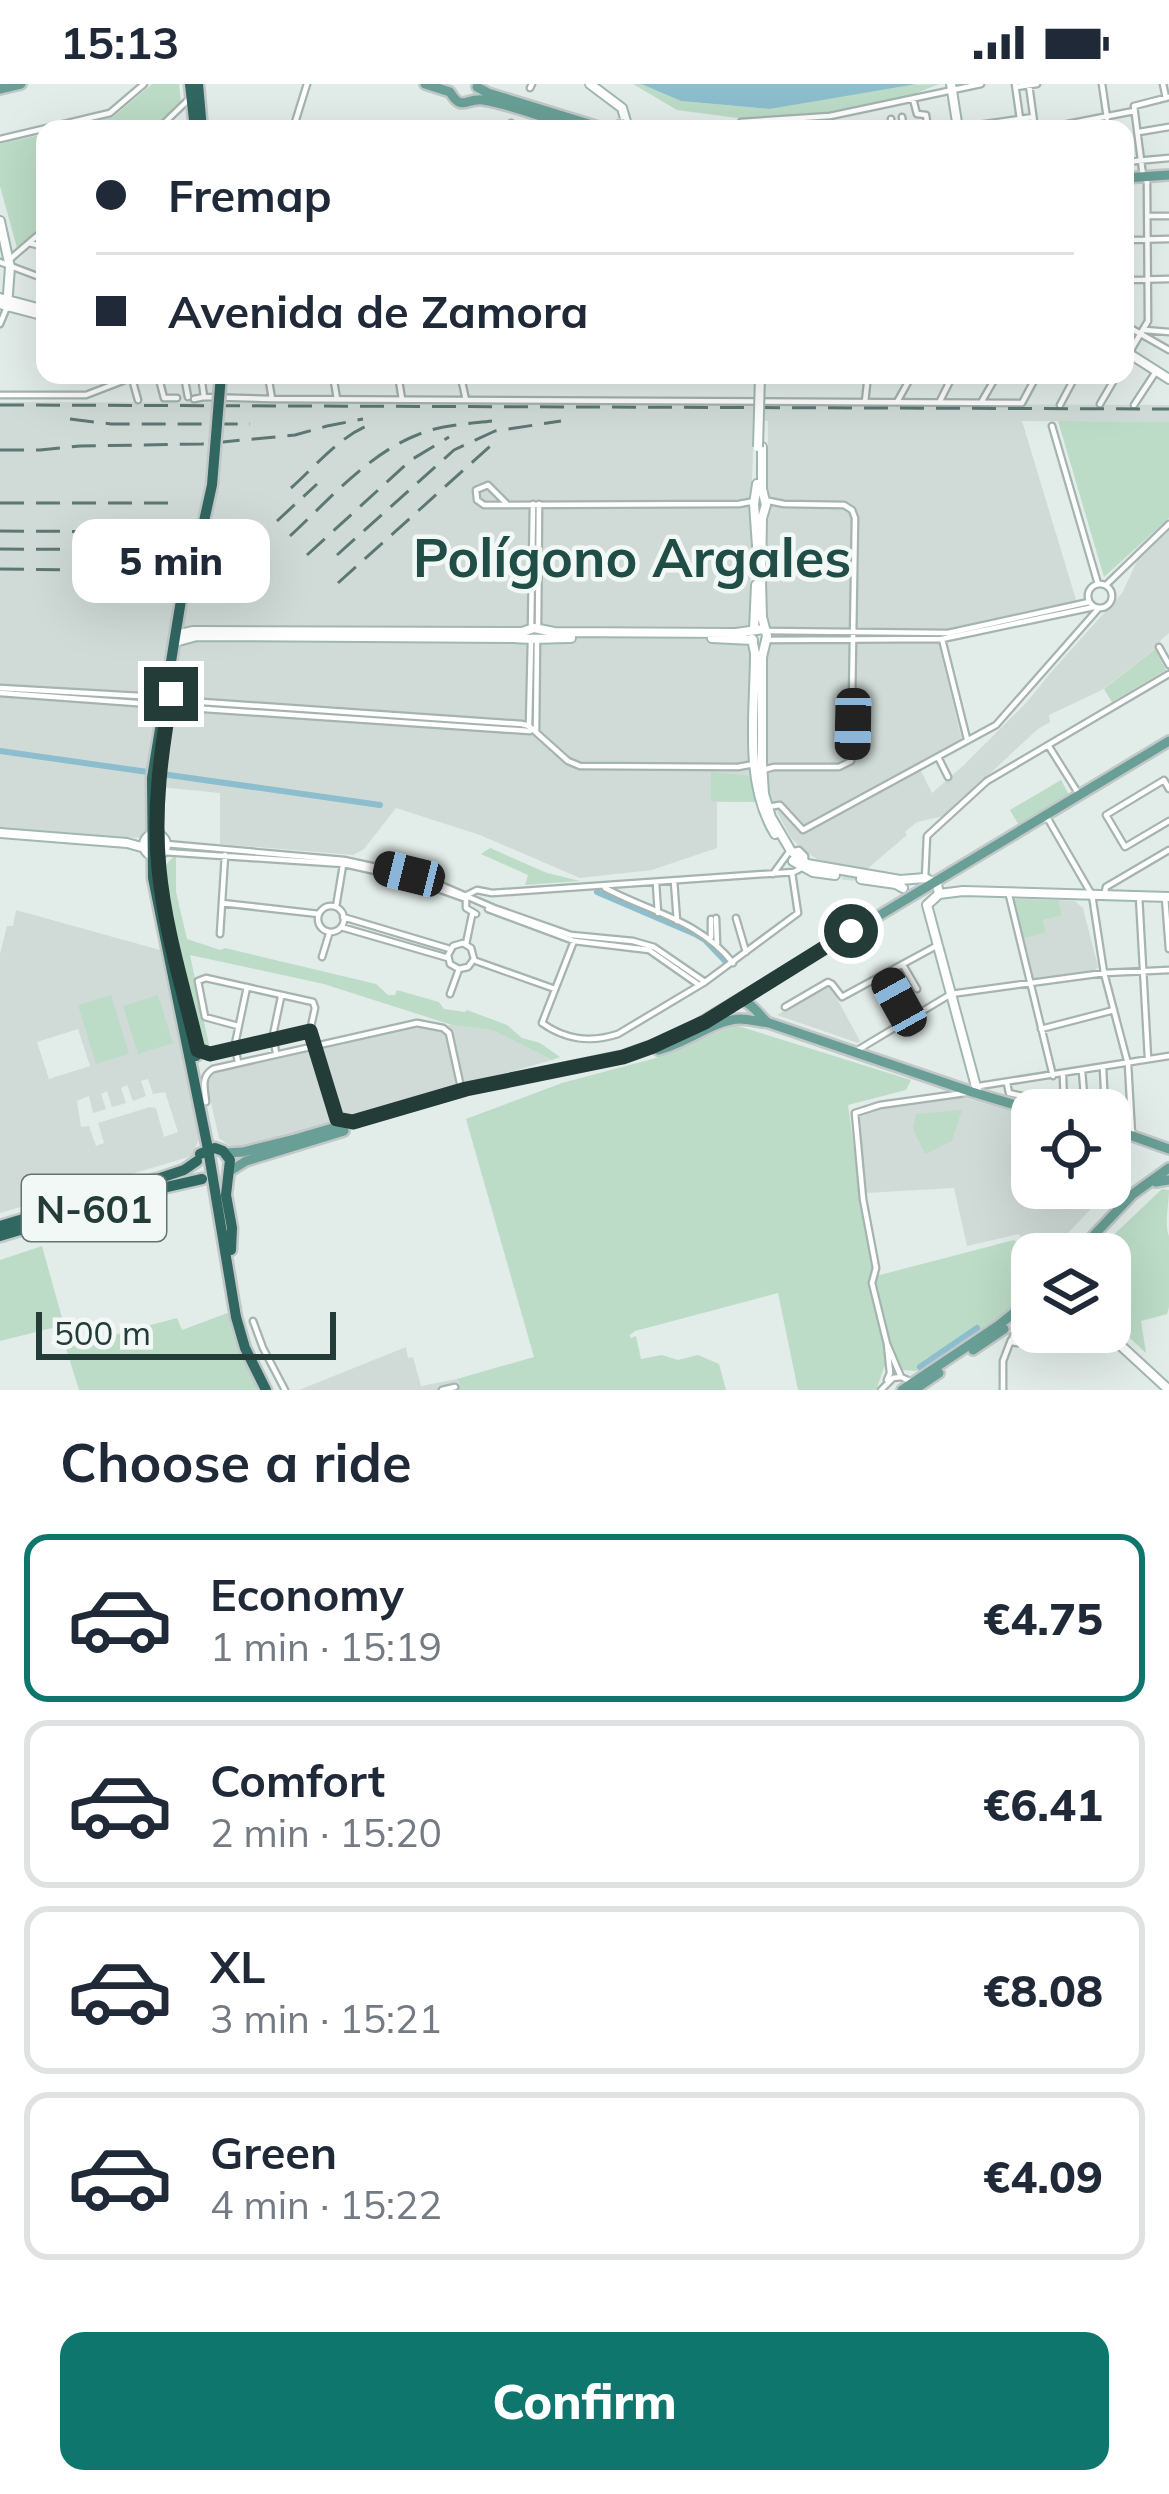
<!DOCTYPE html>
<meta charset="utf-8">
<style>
:root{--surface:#fff;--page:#f2f2f3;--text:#1f2937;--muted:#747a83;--line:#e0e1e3;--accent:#0f766e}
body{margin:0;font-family:Mulish,sans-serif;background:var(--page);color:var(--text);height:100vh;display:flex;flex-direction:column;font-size:45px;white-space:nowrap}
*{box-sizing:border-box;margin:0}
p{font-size:39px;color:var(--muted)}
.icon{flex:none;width:66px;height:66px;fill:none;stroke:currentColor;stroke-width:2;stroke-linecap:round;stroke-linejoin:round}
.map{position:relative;height:1306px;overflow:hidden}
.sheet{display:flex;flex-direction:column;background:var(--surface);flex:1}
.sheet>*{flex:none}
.guide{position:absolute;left:36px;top:36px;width:1098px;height:264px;border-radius:24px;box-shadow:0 12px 48px #0002;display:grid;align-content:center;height:264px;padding:0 60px;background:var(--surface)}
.controls{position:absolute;left:1011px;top:1005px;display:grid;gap:24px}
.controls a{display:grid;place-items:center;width:120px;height:120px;border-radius:24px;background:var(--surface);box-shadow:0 12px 48px #0002;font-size:60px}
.scale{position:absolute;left:36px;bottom:30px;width:300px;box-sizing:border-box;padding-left:12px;border:6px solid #233c37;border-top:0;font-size:33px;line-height:42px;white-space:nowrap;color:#233c37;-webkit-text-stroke:9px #f2f8f6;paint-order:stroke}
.end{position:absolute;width:54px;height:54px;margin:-27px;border:15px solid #233c37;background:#fff;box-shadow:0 0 0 6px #fff}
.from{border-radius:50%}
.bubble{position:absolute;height:84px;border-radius:24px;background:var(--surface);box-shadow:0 12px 48px #0002;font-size:39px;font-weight:800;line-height:84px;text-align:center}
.car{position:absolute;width:36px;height:72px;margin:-36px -18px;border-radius:15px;box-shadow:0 0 9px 3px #0007;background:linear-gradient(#222 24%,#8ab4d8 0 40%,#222 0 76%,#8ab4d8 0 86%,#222 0)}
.guide b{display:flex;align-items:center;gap:42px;height:114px;font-size:45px}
.guide b+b{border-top:3px solid var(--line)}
.guide i{width:30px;height:30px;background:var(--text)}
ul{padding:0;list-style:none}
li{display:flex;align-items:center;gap:36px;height:168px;margin:0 24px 18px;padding:0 36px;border:6px solid var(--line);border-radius:24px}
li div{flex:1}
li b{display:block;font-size:45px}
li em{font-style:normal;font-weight:800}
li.on{border-color:var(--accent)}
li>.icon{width:108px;height:108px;stroke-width:1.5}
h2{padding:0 60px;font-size:54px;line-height:144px}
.primary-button{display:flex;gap:24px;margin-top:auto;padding:24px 60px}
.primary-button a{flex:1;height:138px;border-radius:24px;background:var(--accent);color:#fff;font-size:48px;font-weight:800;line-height:138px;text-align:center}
.status{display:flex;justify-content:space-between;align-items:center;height:84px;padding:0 60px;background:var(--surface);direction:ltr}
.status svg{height:33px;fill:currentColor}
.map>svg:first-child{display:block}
.built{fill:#d0dbd7;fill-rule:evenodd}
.green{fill:#bcdcc7}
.water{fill:#8dbece}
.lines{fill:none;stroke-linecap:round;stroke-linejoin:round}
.canal{stroke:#8dbece;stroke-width:6}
.street-casing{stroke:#a5b4af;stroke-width:9}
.secondary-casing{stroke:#a1b7b1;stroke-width:12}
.primary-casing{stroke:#c1c8c7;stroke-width:14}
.highway-casing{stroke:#c1c8c7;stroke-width:15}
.street{stroke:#fff;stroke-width:4.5}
.secondary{stroke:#fff;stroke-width:8}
.primary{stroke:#699f96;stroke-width:9}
.highway{stroke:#306760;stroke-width:10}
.rail{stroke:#5d7773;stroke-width:3;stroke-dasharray:24 12;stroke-linecap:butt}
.secondary-bridge-casing{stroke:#a1b7b1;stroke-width:12;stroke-linecap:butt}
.highway-bridge-casing{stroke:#c1c8c7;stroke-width:15;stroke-linecap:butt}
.secondary-bridge{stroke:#fff;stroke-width:8}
.highway-bridge{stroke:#306760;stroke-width:10}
.route{stroke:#233c37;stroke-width:15}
.labels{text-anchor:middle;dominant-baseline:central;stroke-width:9;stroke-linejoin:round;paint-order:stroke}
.shield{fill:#f2f8f6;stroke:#617470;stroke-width:3}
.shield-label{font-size:39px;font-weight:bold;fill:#233c37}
.district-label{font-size:54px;font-weight:bold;fill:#204d46;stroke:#f2f8f6}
</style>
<div class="status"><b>15:13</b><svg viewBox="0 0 49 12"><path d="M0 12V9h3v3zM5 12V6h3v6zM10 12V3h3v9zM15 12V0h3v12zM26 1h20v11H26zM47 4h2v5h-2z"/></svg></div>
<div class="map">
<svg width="1169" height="1306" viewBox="0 0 1169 1306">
<rect width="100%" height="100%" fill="#e2ece8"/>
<!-- built -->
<path class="built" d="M 0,318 L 1169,321 L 1169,338 L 1022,337 L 1077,519 L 936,549 L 962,656 L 918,681 L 932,709 L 964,681 L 1027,618 L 1053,586 L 1122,509 L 1141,469 L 1169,445 L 1169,549 L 1160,557 L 1161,560 L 1102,606 L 1049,631 L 1050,638 L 1038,645 L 944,732 L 917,738 L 905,748 L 907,751 L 853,797 L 841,795 L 850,786 L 818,776 L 804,766 L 791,754 L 769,713 L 766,671 L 768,337 L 754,336 L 751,426 L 750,669 L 756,718 L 717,718 L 717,764 L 652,786 L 580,794 L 480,751 L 396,724 L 364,765 L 353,771 L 220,760 L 220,709 L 149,702 L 147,746 L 141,754 L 0,745 Z
M 1059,816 L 1075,817 L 1083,824 L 1098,883 L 1095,886 L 1032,895 L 1022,855 L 1046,849 L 1043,836 L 1062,832 Z
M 16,826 L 160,866 L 199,1055 L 192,1072 L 0,1129 L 0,870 L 7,842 L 13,842 ZM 78,945 L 90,982 L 49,995 L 37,958 ZM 148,995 L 153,1010 L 165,1008 L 178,1048 L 164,1053 L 156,1024 L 150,1023 L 98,1039 L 104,1059 L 96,1062 L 89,1042 L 81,1043 L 77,1017 L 89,1012 L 93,1029 L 106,1025 L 101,1010 L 107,1007 L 112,1023 L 126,1019 L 121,1004 L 127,1001 L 133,1017 L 146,1012 L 141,997 Z
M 829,900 L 860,957 L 858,959 L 777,931 Z
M 452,941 L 492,946 L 552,976 L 240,1064 L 228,1061 L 219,1054 L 206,996 L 214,989 L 418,943 Z
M 961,1013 L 1032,1032 L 1032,1104 L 1110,1104 L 1110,1054 L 1125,1089 L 1048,1170 L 1034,1170 L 1019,1150 L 967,1162 L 954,1104 L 866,1109 L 858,1031 L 877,1025 Z
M 406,1263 L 408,1274 L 413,1273 L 421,1302 L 457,1295 L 462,1306 L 299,1306 Z"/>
<!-- green -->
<path class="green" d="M 152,0 L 179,0 L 181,19 L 151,45 L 64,45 L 113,33 Z
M 633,0 L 641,0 L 681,17 L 770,25 L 905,1 L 939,0 L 912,11 L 815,31 L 745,35 L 677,26 Z
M 45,50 L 45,139 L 17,164 L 0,102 L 0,60 Z
M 1058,337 L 1169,338 L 1169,434 L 1104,493 Z
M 1155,565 L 1166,586 L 1112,618 L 1104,605 Z
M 711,688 L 750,692 L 756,718 L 711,717 Z
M 1061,696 L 1069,711 L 1073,710 L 1018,740 L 1010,726 Z
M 490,764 L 547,789 L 580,797 L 525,801 L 528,791 L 481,770 Z
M 173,773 L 176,773 L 176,808 L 187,855 L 220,866 L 225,864 L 376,900 L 388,911 L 395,911 L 397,906 L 439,918 L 444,925 L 465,928 L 467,926 L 507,941 L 522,954 L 540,959 L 560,973 L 552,976 L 492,946 L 452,941 L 324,900 L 190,871 L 210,966 L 204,965 L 186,894 L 166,797 L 166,781 Z
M 1014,815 L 1059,816 L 1062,832 L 1043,836 L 1046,849 L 1022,855 Z
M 111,911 L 129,970 L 96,980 L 78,921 Z
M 158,911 L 173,959 L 138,970 L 123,922 Z
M 735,941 L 911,996 L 906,1006 L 848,1021 L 865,1149 L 873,1186 L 880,1191 L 1014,1156 L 1032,1175 L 1031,1207 L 975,1251 L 917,1287 L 902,1286 L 896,1278 L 885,1281 L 876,1306 L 798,1306 L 778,1209 L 635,1247 L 630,1251 L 631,1254 L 636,1252 L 641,1275 L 662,1271 L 678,1276 L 698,1271 L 719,1280 L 726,1306 L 442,1306 L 460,1301 L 457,1295 L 534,1273 L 466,1035 L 562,999 L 656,974 Z
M 962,1026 L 952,1057 L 925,1070 L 913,1045 L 916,1030 Z
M 1162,1105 L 1169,1106 C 1169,1119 1164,1142 1169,1152 L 1169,1223 L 1167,1230 L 1141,1237 L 1146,1269 L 1118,1243 L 1121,1193 L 1114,1155 L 1104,1160 Z
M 42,1162 L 64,1241 L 0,1257 L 0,1176 Z
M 233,1227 L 264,1306 L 79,1306 L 66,1264 L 177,1234 L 182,1246 Z"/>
<!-- water -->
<path class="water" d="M 641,0 L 916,0 L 770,25 L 681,17 Z"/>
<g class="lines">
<!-- canal -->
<path class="canal" d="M 0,667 L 380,721
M 597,808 L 695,850 L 705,856 L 726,878
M 920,1283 L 977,1244"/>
<defs>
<path id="street" d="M 1015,0 L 1020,35
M 1102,0 L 1107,34
M 1163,0 L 1166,14
M 1029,1 L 1035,45
M 1016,3 L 1037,0
M 530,4 L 532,0
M 913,15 L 917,30 L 926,31 L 928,45
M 902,33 L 904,45
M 891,35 L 892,45
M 158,45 L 187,17
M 293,45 L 307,0
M 503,45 L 511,39
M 739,45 L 741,38 L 830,32 L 981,0
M 809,45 L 819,44
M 978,45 L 978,41 L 1033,33
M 1042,45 L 1134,27
M 1139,48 L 1169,43
M 0,55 L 110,29 L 144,0
M 1125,78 L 1169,74
M 1148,132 L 1169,132
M 1125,156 L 1169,155
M 29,159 L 45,163
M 9,176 L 45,145
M 0,178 L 45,195
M 1125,196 L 1169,195
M 0,240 L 7,223
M 1125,241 L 1169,266
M 1145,246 L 1169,248
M 1125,276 L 1148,237 L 1147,98 L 1143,92 L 1134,22 L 1169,13
M 131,291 L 138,316
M 158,291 L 164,314 L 177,314
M 184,291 L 188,313
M 201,291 L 204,313
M 268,291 L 272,315
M 333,291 L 337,315
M 398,291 L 402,315
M 458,291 L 462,298 L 466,316
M 0,311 L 86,311 L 138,291
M 194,315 L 204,313 L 272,315 L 1022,319 L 1037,291
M 940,317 L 953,291
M 982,317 L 997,291
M 865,318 L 868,291
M 897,318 L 912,291
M 1100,320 L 1117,291
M 1060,321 L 1076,291
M 1134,321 L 1157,286
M 1052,342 L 1098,500
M 506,419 L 488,401 L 476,406 L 477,416 L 484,421 L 739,420 L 755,417
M1088 512a12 12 0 1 1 24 0a12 12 0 1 1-24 0Z
M 1106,501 L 1169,440
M 531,545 L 533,420
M 538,545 L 539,420
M 765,547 L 948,549 L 1089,518
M 942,555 L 967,655
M 767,556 L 942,555 L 1094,523
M 1159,563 L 1169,581
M 0,604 L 158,613
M 0,609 L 150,620 L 158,623
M 176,614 L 188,617 L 522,640 L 529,642 L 568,677 L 580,682 L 738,683 L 754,680
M 175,623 L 530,647
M 529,641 L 531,557
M 536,648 L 537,558
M 1048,661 L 1080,712
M 938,673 L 948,693
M 763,686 L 774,683 L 839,683 L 851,677 L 855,434 L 852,426 L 844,421 L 784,420 L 764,416
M 1169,705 L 1164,696 L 1106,731 L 1125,763 L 1169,737
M 767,723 L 780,721 L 803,746 L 996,641 L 1099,524
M 1044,735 L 1048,735 L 1092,811 L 1104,889 L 1128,980 L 1132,1051
M 166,760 L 344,776 L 422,793 L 494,824 L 571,851 L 633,857 L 654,863 L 705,898
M 164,768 L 344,780 L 407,794 L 466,815 L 466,824 L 476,830
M 925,794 L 927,752 L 987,697 L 1169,590
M 674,797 L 677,837
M 656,799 L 658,829
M 605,804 C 652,829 699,836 733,879
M 1105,808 L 1106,803 L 1169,766
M 467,811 L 477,806 L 492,809 L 794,788 L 805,782 L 805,772 L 799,766 L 789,768 L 773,790
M 1009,811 L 1053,992
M 1139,812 L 1148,974
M 1165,813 L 1169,865
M 222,819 L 319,830
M318 835a13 13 0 1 1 26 0a13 13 0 1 1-26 0Z
M 336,823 L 343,781
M 488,825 L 574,857 L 649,866 L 699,901
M 343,833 L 450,865
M 716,834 L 717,860
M 736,834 L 746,868
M 711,835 L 711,853
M 341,843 L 448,874
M 220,850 L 225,771
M 574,857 L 542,939 C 566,956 590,959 618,950 L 705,898 L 798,829 L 792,789
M 466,860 L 472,831
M 322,873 L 329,850
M 476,877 L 555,905
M 903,881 L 917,905
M 885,891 L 904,926
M 450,910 L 459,885 L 468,883 L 474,875 L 471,864 L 463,859 L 453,862 L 448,871 L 450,880 L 459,885
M 785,923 L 828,898 L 832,900 L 842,913 L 938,861
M 238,942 L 205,933 L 198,897 L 206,894 L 313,918 L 315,924 L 310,947 L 337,1035
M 1041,945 L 1114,926
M 200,967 L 210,971 L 310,947
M 856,967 L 951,910 L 1104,889 L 1169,886
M 276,969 L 273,951 L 281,913 L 283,912
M 238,979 L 235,960 L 247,903
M 1082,987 L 1085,1023
M 1063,992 L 1064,1022
M 1007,999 L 1009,1009 L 1086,1026 L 1105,1025 L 1103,984
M 979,1002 L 1169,972
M 206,1018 C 205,1005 200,993 213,985 L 417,939 L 443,944 L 449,949 L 460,999
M 253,1237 L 263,1264 L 285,1306
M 1013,1252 L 1018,1253 L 1017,1259 L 1012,1258 Z
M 887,1260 L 890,1289 L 887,1296
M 901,1293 L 887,1260 L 872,1199 L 876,1184 L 863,1115 L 855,1029 L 880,1021 L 965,1009
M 442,1306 L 455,1303
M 881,1306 L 893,1294 L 901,1293 L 910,1297
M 1003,1306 L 1003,1277 L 1011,1256"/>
<path id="secondary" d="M 590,0 L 622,24 L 627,41
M 951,0 L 958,45
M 0,137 L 10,183 L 7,223
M 0,214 L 45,226
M 0,220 L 45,232
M 1125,267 L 1169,295
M 764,293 L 765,291
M 762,363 L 762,405 L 766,421 L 762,434 L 761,497 L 762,533 L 767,552 L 762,573 L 762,679 L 764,710 L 771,733 L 791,767 L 807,780 L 900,796 L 925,794 L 937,800 L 939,810 L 927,821
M 757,462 L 754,420 L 757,400
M 754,546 L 756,501
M 175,551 L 193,547 L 522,548 L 534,544 L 554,548 L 736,549 L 764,545
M 712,554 L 753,556
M 752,555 L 755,569 C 755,629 743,697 775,750
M 175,558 L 197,552 L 513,554 C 533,556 550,554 571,554
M 0,749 L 127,759 L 145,764
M144 761a11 11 0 1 1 22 0a11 11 0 1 1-22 0Z
M 793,777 L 813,788 L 835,791
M 861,795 L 896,800 L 903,804
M 939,810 L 963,807 L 1169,813
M 927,821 L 978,1010
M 1106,1248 L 1169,1306"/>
<path id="primary" d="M 425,0 L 450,8 C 462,28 465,14 483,16 C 515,21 549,36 580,45
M 477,3 L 488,9 L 605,45
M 0,5 L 21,0
M 613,45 L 623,40 L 633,45
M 1125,94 L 1169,91
M 741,916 C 752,919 760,932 768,939
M 658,966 C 685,960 716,935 740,935 C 749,935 759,938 769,939 L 972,1008 L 1032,1026
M 1110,1044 L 1169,1065
M 226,1069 L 243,1068 L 295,1055 L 466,1005 L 623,972 L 679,952 L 1169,657
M 230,1087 L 246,1077 L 344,1047
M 1156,1098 L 1169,1096
M 1076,1170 L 1133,1110 L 1169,1084
M 1017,1234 L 1032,1223
M 973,1266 L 1004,1245
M 902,1306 L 999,1241 L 1032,1214
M 914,1306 L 939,1289"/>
<path id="highway" d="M 190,0 L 195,45
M 198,0 L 202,45
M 183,504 L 152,694 L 153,794 L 208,1065 L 236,1233 L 245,1264 L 266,1306
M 174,872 L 196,972
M 200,1070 L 215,1064 L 223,1067 L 230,1076 L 226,1111 L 232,1144 L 231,1166
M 0,1142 L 157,1095 L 184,1086 L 197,1077
M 0,1152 L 158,1105 L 202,1095"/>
</defs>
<!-- street casing -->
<use href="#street" class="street-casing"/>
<!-- secondary casing -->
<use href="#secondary" class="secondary-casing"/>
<!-- primary casing -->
<use href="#primary" class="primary-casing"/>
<!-- highway casing -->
<use href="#highway" class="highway-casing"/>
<!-- street -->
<use href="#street" class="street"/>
<!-- secondary -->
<use href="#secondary" class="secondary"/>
<!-- primary -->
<use href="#primary" class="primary"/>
<!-- highway -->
<use href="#highway" class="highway"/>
<!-- rail -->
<path class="rail" d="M 0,321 L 1169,325
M 70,335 L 111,340 L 250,340
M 0,366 L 40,366 L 80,362 L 202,360 L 295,351 L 327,342 L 363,335
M 291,404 C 316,382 342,349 375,339
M 0,419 L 169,419
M 277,437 L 317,400
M 0,447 L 170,448
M 290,452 C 328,417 368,370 417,351 C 440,341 467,340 492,337
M 0,465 L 169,466
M 307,471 L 411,376 L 449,353
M 337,471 L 454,366 L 495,347 L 561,337
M 0,485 L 170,487
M 338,499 L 498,355"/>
<defs>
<path id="secondary-bridge" d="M 758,363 L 760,292"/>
<path id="highway-bridge" d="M 189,505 L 212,401 L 221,291"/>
</defs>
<!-- secondary-bridge casing -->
<use href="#secondary-bridge" class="secondary-bridge-casing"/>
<!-- highway-bridge casing -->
<use href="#highway-bridge" class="highway-bridge-casing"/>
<!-- secondary-bridge -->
<use href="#secondary-bridge" class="secondary-bridge"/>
<!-- highway-bridge -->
<use href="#highway-bridge" class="highway-bridge"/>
</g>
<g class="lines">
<!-- route -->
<path class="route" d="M 171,610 C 161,668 153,725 159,785 C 165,847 184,906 198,966 L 210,970 L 310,947 L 337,1035 L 353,1038 L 466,1005 L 623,973 L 651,963 L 705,938 L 851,847"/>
</g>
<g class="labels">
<!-- shield labels -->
<rect class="shield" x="22" y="1091" width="144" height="66" rx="9"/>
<g class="shield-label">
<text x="94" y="1124">N-601</text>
</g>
<!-- district labels -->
<g class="district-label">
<text x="632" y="473">Polígono Argales</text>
</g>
</g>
</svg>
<div class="controls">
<a><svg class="icon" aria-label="locate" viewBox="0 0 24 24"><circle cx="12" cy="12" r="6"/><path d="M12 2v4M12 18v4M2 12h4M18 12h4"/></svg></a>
<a><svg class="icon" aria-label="layers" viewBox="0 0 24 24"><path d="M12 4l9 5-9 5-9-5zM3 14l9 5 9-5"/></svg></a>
</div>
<div class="scale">500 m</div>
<i class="end from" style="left:851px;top:847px"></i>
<i class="end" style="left:171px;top:610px"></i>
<div class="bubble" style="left:72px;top:435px;width:198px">5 min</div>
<i class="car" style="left:853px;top:640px;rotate:181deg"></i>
<i class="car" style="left:409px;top:790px;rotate:284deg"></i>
<i class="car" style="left:899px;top:918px;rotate:331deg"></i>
<div class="guide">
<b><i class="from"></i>Fremap</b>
<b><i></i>Avenida de Zamora</b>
</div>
</div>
<section class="sheet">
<h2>Choose a ride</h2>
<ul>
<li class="on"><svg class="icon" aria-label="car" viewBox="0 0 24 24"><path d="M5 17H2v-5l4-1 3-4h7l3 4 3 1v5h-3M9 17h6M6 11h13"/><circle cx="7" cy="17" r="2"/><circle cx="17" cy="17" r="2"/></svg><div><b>Economy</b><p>1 min · 15:19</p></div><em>€4.75</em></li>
<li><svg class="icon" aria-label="car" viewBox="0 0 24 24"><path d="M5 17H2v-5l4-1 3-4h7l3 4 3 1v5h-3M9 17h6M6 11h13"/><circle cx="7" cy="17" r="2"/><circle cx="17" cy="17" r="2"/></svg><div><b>Comfort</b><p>2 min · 15:20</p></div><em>€6.41</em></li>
<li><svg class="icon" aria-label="car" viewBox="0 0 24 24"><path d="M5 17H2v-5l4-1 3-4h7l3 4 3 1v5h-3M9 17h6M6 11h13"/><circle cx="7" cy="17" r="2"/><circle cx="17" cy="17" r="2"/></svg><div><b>XL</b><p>3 min · 15:21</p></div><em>€8.08</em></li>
<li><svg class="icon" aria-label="car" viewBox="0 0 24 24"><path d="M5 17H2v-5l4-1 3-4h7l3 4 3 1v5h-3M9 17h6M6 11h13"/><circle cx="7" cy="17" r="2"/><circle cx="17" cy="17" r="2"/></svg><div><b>Green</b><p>4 min · 15:22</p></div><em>€4.09</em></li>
</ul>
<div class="primary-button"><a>Confirm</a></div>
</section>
